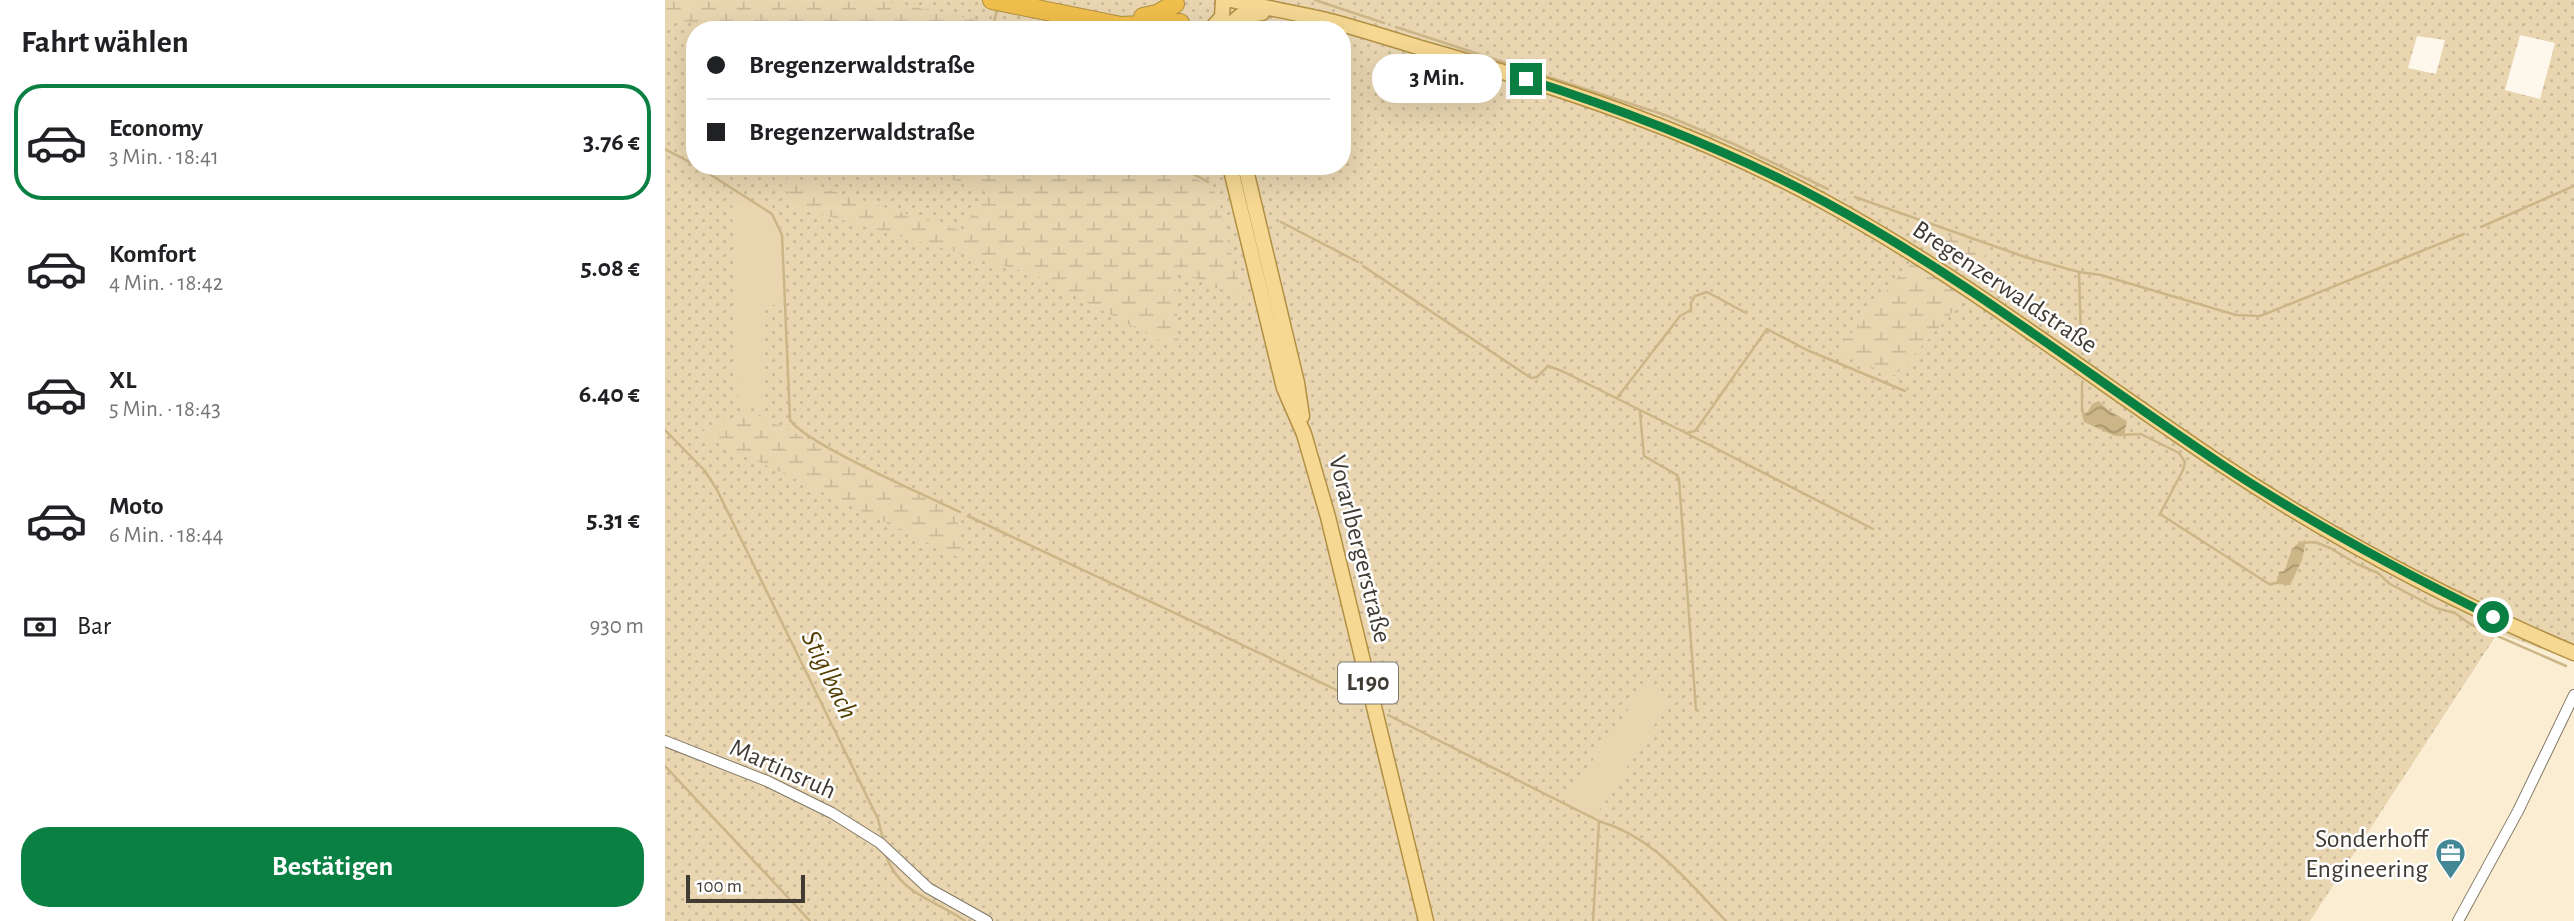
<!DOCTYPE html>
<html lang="de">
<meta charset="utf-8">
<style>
:root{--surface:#fff;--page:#f2f2f2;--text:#202124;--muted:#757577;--line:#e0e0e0;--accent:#0b8043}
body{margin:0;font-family:"Alegreya Sans",sans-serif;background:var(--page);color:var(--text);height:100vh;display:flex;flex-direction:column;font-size:26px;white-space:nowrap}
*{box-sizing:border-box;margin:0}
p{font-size:23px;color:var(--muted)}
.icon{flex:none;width:38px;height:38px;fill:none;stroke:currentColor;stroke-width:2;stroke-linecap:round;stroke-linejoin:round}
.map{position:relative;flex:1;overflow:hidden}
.side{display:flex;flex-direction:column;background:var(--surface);width:665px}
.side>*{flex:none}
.hud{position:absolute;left:21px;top:21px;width:665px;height:154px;border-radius:28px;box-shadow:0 7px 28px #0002;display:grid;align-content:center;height:154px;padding:0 21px;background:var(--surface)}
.scale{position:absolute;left:21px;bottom:18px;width:119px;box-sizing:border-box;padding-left:7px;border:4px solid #403c33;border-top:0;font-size:19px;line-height:24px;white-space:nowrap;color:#403c33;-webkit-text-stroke:5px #fff;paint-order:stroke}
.end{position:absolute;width:32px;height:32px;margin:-16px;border:9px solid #0b8043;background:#fff;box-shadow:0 0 0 4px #fff}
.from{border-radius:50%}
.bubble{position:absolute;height:49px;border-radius:24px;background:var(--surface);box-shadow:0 7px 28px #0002;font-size:23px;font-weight:700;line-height:49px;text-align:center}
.hud b{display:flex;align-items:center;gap:24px;height:66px;font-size:26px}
.hud b+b{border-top:2px solid var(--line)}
.hud i{width:18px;height:18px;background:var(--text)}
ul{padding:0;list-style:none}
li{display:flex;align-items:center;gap:21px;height:116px;margin:0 14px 10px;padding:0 7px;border:4px solid transparent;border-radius:28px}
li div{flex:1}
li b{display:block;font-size:26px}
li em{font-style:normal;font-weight:700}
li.active{border-color:var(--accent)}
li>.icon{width:63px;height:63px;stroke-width:1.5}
h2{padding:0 21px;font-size:32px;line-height:84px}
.pay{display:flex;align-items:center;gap:18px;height:77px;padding:0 21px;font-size:26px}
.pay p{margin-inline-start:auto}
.action{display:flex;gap:14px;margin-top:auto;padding:14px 21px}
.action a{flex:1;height:80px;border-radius:28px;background:var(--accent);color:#fff;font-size:28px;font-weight:700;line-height:80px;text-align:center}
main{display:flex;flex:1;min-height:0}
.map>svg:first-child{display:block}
.built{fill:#fbedd1}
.grass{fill:url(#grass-dots);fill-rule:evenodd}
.wetland{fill:url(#wetland-marsh)}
.garden{fill:#e9d6b1}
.water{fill:url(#water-waves)}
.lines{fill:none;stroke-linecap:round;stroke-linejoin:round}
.stream{stroke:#ccb586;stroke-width:2.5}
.street-casing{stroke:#807764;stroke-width:12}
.primary-casing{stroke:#b29043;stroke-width:17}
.highway-casing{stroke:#b29043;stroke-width:20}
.street{stroke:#fff;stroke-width:10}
.primary{stroke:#f6d893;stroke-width:14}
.highway{stroke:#f0be4b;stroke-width:18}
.route{stroke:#0b8043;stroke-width:9}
.labels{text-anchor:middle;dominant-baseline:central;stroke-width:5;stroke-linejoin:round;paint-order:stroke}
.shield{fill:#fff;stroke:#797670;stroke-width:2}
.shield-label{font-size:24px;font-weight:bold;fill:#403c33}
.street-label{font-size:26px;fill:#403c33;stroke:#fff}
.poi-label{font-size:26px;fill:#403c33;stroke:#fff;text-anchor:end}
.water-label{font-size:28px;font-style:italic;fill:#543d00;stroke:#fff}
</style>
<main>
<section class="side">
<h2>Fahrt wählen</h2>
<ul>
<li class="active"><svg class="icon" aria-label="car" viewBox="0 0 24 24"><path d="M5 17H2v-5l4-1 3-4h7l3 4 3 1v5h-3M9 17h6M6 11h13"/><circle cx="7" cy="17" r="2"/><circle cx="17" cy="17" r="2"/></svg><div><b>Economy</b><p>3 Min. · 18:41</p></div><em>3.76 €</em></li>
<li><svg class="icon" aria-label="car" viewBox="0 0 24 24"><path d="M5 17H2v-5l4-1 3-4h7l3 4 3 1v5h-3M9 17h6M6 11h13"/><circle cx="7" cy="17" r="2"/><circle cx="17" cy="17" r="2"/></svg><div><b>Komfort</b><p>4 Min. · 18:42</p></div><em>5.08 €</em></li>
<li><svg class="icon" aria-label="car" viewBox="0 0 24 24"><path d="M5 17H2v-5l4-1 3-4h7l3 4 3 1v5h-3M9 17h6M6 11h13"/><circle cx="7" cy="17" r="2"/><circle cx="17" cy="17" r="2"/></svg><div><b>XL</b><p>5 Min. · 18:43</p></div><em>6.40 €</em></li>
<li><svg class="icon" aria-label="car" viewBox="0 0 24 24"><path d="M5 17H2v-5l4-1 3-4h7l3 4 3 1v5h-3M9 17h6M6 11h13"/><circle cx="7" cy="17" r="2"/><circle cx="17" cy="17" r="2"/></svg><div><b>Moto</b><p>6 Min. · 18:44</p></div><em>5.31 €</em></li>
</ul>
<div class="pay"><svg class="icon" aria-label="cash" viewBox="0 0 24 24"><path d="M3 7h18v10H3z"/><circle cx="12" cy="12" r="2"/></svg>Bar<p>930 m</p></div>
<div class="action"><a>Bestätigen</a></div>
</section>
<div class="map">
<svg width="1909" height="921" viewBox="0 0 1909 921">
<defs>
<pattern id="grass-dots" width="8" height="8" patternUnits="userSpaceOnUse" patternTransform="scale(1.75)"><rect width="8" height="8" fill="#e9d6b1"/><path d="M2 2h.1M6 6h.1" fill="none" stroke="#c9b999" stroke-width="1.8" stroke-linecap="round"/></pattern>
<pattern id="wetland-marsh" width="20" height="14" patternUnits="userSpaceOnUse" patternTransform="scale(1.75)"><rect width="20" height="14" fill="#e9d6b1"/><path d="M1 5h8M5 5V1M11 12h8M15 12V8" fill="none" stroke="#c9b999"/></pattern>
<pattern id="water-waves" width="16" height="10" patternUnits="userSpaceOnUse" patternTransform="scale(1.75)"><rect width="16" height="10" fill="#ccb586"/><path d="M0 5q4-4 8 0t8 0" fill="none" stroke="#a7946e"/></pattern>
</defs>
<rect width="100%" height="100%" fill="#fef8ec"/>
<!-- built -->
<path class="built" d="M 1834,633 L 1909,661 L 1909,921 L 1645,921 Z"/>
<!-- grass -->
<path class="grass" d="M 0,0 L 1909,0 L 1909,661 L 1833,633 L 1645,921 L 0,921 ZM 30,30 L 677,30 L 677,166 L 30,166 ZM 1855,35 L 1890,43 L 1875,99 L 1840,90 ZM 1752,36 L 1780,40 L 1771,74 L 1743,68 Z"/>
<!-- wetland -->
<path class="wetland" d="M 0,0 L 213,0 L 322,22 L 323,30 L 66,30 L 0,18 Z
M 243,166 L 509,166 L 549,189 L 579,301 L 510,269 L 514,351 L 368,274 L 124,205 L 122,177 L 297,231 L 322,190 Z
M 1248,223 L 1324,250 L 1309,271 L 1245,230 Z
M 1247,260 L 1302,296 L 1230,376 L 1170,353 Z
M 86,412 L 291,511 L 299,560 L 33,433 Z"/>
<!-- garden -->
<path class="garden" d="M 67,189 L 115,216 L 120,305 L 96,305 L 100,408 L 73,407 Z
M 981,684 L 1005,700 L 930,817 L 899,802 Z"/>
<!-- water -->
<path class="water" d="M 1434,401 L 1443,410 L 1462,421 L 1459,436 L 1450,436 L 1419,422 L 1417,415 L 1423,411 L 1427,404 Z
M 1641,540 L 1637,560 L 1625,585 L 1611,584 L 1614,572 L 1619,571 C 1626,558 1623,545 1641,540 Z"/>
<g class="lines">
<!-- stream -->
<path class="stream" d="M 650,0 L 719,23
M 731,27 L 1000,115 L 1071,145 L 1163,189
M 327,30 L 332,10
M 0,149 L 30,165
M 32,166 L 107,214 L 117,235 L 125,420 C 141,444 262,496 295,512
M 514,166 L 543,182
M 1190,197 L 1360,257 L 1414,272 L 1416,341
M 616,222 L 693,262
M 1816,227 L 1909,186
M 698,266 L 866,378 L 872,377 L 883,366 L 897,371 L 1021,433 L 1030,431 L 1038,420 L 1102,329 L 1142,350 L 1240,391
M 1414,272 L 1436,275 L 1571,315 L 1595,316 L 1799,234
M 1417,383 L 1417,411 L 1420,416
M 952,398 L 1015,316 L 1026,310 L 1026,303 L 1030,296 L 1042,292 L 1081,313
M 975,412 L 979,456 L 1012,475 L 1014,480 L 1031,710
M 0,430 L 40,471 L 52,490 L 213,819 L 219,843
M 1021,433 L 1208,529
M 1455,435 L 1476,434 L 1514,453 L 1520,462 L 1518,470 L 1495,514 L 1604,584 L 1612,583
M 303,516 C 434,578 566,638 696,702
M 1637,543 L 1650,542 L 1665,548 L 1692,564 L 1713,573 L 1725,584 L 1771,608 L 1790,613 L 1805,624 L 1901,666
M 723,715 L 934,821 L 928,921
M 0,766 L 145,921
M 934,821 C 990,838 1021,880 1061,921
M 220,853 C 233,894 269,899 300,921"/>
<defs>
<path id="street" d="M 0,741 L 102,781 L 167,813 L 215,843 L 263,888 L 322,921
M 1793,921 L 1853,811 L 1909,695"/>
<path id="primary" d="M 566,0 C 600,8 635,13 669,22 C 698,30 727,39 756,48 C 895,87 1031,132 1158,201 C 1298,277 1424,376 1556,464 C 1667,538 1786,601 1909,653
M 545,30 L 557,17 L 558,0
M 559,30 L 575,16 L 597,13
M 565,166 L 619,388 L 639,434 L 663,517 L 761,921
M 580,166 L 632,383 L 637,416"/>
<path id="highway" d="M 327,0 L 456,26 L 515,23
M 478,17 L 492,14 L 510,4"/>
</defs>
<!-- street casing -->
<use href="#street" class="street-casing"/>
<!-- primary casing -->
<use href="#primary" class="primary-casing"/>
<!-- highway casing -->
<use href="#highway" class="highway-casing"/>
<!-- street -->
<use href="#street" class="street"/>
<!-- primary -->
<use href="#primary" class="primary"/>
<!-- highway -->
<use href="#highway" class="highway"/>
</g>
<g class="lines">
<!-- route -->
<path class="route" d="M 861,79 C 964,112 1064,150 1160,202 C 1299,277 1424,376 1556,464 C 1643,522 1735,571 1828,617"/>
</g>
<!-- icons -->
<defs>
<symbol id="office-pin" viewBox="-11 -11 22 30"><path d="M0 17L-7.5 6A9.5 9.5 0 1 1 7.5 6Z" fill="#438795" stroke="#fff"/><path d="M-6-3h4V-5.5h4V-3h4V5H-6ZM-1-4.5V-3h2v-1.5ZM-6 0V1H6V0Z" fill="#fff"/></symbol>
</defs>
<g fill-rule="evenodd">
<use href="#office-pin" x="1768" y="836" width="35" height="47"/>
</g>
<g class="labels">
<!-- shield labels -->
<rect class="shield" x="673" y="662.5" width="60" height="41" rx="5"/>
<g class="shield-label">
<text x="703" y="683">L190</text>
</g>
<!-- street labels -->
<g class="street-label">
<text transform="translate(1340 287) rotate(34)">Bregenzerwaldstraße</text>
<text transform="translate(695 549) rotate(76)">Vorarlbergerstraße</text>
<text transform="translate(118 769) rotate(24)">Martinsruh</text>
</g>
<!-- poi labels -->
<g class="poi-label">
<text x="1763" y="839">Sonderhoff<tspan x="1763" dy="30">Engineering</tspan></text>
</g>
<!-- water labels -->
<g class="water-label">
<text transform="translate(164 675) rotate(64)">Stiglbach</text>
</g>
</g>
</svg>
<div class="scale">100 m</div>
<i class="end from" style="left:1828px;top:617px"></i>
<i class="end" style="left:861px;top:79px"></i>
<div class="bubble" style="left:707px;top:54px;width:130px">3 Min.</div>
<div class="hud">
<b><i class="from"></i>Bregenzerwaldstraße</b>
<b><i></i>Bregenzerwaldstraße</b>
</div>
</div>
</main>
